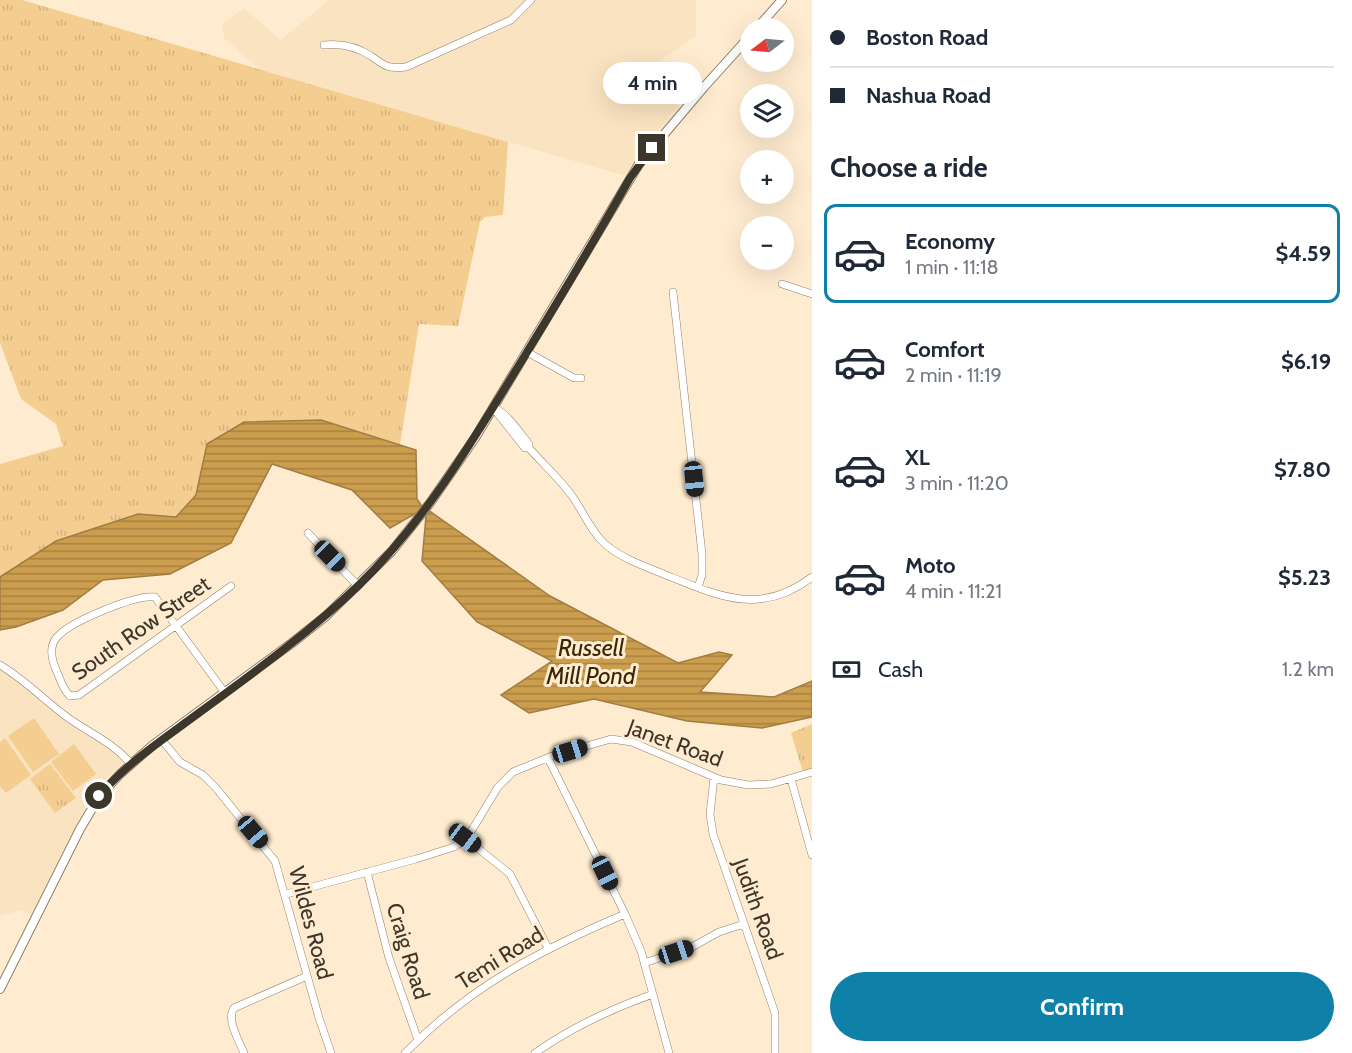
<!DOCTYPE html>
<meta charset="utf-8">
<style>
:root{--surface:#fff;--page:#f2f2f3;--text:#1f2937;--muted:#747a83;--line:#e0e1e3;--accent:#0f81a8}
body{margin:0;font-family:Cabin,sans-serif;background:var(--page);color:var(--text);height:100vh;display:flex;flex-direction:column;font-size:22px;white-space:nowrap}
*{box-sizing:border-box;margin:0}
p{font-size:20px;color:var(--muted)}
.icon{flex:none;width:33px;height:33px;fill:none;stroke:currentColor;stroke-width:2;stroke-linecap:round;stroke-linejoin:round}
.map{position:relative;flex:1;overflow:hidden}
.drawer{display:flex;flex-direction:column;background:var(--surface);width:540px}
.drawer>*{flex:none}
.guide{display:grid;align-content:center;height:132px;padding:0 18px;background:var(--surface)}
.needle{width:39px;rotate:254deg}
.fabs{position:absolute;left:740px;top:18px;display:grid;gap:12px}
.fabs a{display:grid;place-items:center;width:54px;height:54px;border-radius:50%;background:var(--surface);box-shadow:0 6px 24px #0002;font-size:30px}
.end{position:absolute;width:27px;height:27px;margin:-14px;border:8px solid #3d362b;background:#fff;box-shadow:0 0 0 3px #fff}
.from{border-radius:50%}
.bubble{position:absolute;height:42px;border-radius:21px;background:var(--surface);box-shadow:0 6px 24px #0002;font-size:20px;font-weight:800;line-height:42px;text-align:center}
.car{position:absolute;width:18px;height:36px;margin:-18px -9px;border-radius:8px;box-shadow:0 0 4px 2px #0007;background:linear-gradient(#222 24%,#8ab4d8 0 40%,#222 0 76%,#8ab4d8 0 86%,#222 0)}
.guide b{display:flex;align-items:center;gap:21px;height:57px;font-size:22px}
.guide b+b{border-top:2px solid var(--line)}
.guide i{width:15px;height:15px;background:var(--text)}
ul{padding:0;list-style:none}
li{display:flex;align-items:center;gap:18px;height:99px;margin:0 12px 9px;padding:0 6px;border:3px solid transparent;border-radius:12px}
li div{flex:1}
li b{display:block;font-size:22px}
li em{font-style:normal;font-weight:800}
li.current{border-color:var(--accent)}
li>.icon{width:54px;height:54px;stroke-width:1.5}
h2{padding:0 18px;font-size:27px;line-height:72px}
.pay{display:flex;align-items:center;gap:15px;height:66px;padding:0 18px;font-size:22px}
.pay p{margin-inline-start:auto}
.cta{display:flex;gap:12px;margin-top:auto;padding:12px 18px}
.cta a{flex:1;height:69px;border-radius:36px;background:var(--accent);color:#fff;font-size:24px;font-weight:800;line-height:69px;text-align:center}
main{display:flex;flex:1;min-height:0}
.map>svg:first-child{display:block}
.built{fill:#fae3c0}
.grass{fill:url(#grass-tufts)}
.garden{fill:#f4ce91}
.water{fill:url(#water-rules);stroke:#a07e43;stroke-width:1.5}
.lines{fill:none;stroke-linecap:round;stroke-linejoin:round}
.minor-casing{stroke:#8f7f65;stroke-width:8}
.major-casing{stroke:#8f7f65;stroke-width:10}
.minor{stroke:#fff;stroke-width:7}
.major{stroke:#fff;stroke-width:8}
.route{stroke:#3d362b;stroke-width:8}
.labels{text-anchor:middle;dominant-baseline:central;stroke-width:6;stroke-linejoin:round;paint-order:stroke}
.street-label{font-size:22px;fill:#3d362b;stroke:#ffecd0}
.water-label{font-size:24px;font-style:italic;fill:#392602;stroke:#ffecd0}
</style>
<main>
<div class="map">
<svg width="812" height="1053" viewBox="0 0 812 1053">
<defs>
<pattern id="grass-tufts" width="24" height="20" patternUnits="userSpaceOnUse" patternTransform="scale(1.5)"><rect width="24" height="20" fill="#f4ce91"/><path d="M3 7l-1-3M5 7V3M7 7l1-3M15 17l-1-3M17 17v-4M19 17l1-3" fill="none" stroke="#d2b27d"/></pattern>
<pattern id="water-rules" width="6" height="5" patternUnits="userSpaceOnUse" patternTransform="scale(1.5)"><rect width="6" height="5" fill="#cb9d4d"/><path d="M0 2.5h6" fill="none" stroke="#a68140"/></pattern>
</defs>
<rect width="100%" height="100%" fill="#ffecd0"/>
<!-- built -->
<path class="built" d="M 329,0 L 696,0 L 696,36 L 644,71 L 679,106 L 643,149 L 625,176 L 259,69 L 224,38 L 222,24 L 244,8 L 281,40 Z
M 0,669 L 118,751 L 124,761 L 97,789 L 70,836 L 31,915 L 21,910 L 0,916 Z"/>
<!-- grass -->
<path class="grass" d="M 0,0 L 22,0 L 508,142 L 503,215 L 485,217 L 480,222 L 458,326 L 419,324 L 400,445 L 321,420 L 207,444 L 196,495 L 176,517 L 138,514 L 56,541 L 0,577 L 0,464 L 63,446 L 56,424 L 21,399 L 0,343 Z
M 812,724 L 812,770 L 803,772 L 791,733 Z
M 50,764 L 76,798 L 55,813 L 30,779 Z"/>
<!-- garden -->
<path class="garden" d="M 34,718 L 59,754 L 33,772 L 8,736 Z
M 5,738 L 31,775 L 6,793 L 0,786 L 0,742 Z
M 74,744 L 96,774 L 73,791 L 51,762 Z"/>
<!-- water -->
<path class="water" d="M 321,420 L 416,450 L 417,499 L 421,505 L 550,596 L 678,663 L 719,652 L 732,655 L 700,692 L 774,697 L 812,681 L 812,717 L 762,728 L 687,721 L 594,699 L 529,713 L 501,695 L 552,661 L 477,622 L 422,561 L 426,516 L 418,512 L 390,528 L 352,490 L 272,464 L 231,543 L 170,574 L 103,580 L 63,610 L 16,627 L 0,630 L 0,577 L 56,541 L 138,514 L 176,517 L 196,495 L 207,444 L 244,422 Z"/>
<g class="lines">
<defs>
<path id="minor" d="M 324,45 C 340,43 357,47 371,56 C 385,66 387,69 406,67 L 511,20 L 531,0
M 782,284 L 812,294
M 673,292 L 702,554 L 702,575 L 698,587
M 527,352 L 574,378 L 581,378
M 493,407 C 508,414 519,432 529,444 L 529,448 C 543,464 560,479 572,496 C 583,511 591,532 606,545 C 623,559 646,567 666,575 C 720,597 761,616 812,577
M 494,409 L 525,448 L 529,448
M 308,533 L 358,586
M 0,665 C 25,680 44,700 67,717 C 89,733 114,743 131,764
M 225,693 L 155,597 C 135,595 71,621 57,637 C 48,647 52,661 57,672 C 61,681 63,690 70,696 L 79,695 L 231,586
M 161,739 L 180,762 L 203,775 L 216,788 L 275,861 L 319,1018 L 331,1053
M 548,758 L 625,914 L 641,951 L 669,1053
M 714,777 L 710,814 L 713,834 L 775,1013 L 775,1053
M 791,779 L 812,855
M 465,838 L 510,874 L 548,948
M 367,872 L 389,958 L 418,1040
M 286,894 L 416,859 L 454,847 L 469,835 L 498,787 L 513,772 L 552,756 L 611,739 L 632,742 L 721,780 L 748,785 L 771,784 L 812,772
M 644,963 L 692,947 L 719,932 L 744,924
M 244,1053 C 239,1041 226,1019 234,1008 L 307,976
M 405,1053 C 469,987 542,949 625,914
M 535,1053 C 572,1027 611,1009 653,994"/>
<path id="major" d="M 757,28 L 782,0
M 0,989 L 80,829 L 99,797 L 120,774 L 153,745 L 292,643 L 326,616 L 392,551 L 430,503 L 475,438 L 639,164 L 704,87 L 750,36"/>
</defs>
<!-- minor casing -->
<use href="#minor" class="minor-casing"/>
<!-- major casing -->
<use href="#major" class="major-casing"/>
<!-- minor -->
<use href="#minor" class="minor"/>
<!-- major -->
<use href="#major" class="major"/>
</g>
<g class="lines">
<!-- route -->
<path class="route" d="M 99,796 C 127,763 162,740 196,715 C 252,674 309,633 359,585 C 427,519 475,437 524,357 C 560,298 596,238 630,178 L 652,148"/>
</g>
<g class="labels">
<!-- street labels -->
<g class="street-label">
<text transform="translate(141 628) rotate(-35)">South Row Street</text>
<text transform="translate(675 743) rotate(20)">Janet Road</text>
<text transform="translate(758 909) rotate(70)">Judith Road</text>
<text transform="translate(311 923) rotate(75)">Wildes Road</text>
<text transform="translate(408 951) rotate(73)">Craig Road</text>
<text transform="translate(500 958) rotate(-32)">Temi Road</text>
</g>
<!-- water labels -->
<g class="water-label">
<text x="591" y="647">Russell<tspan x="591" dy="28">Mill Pond</tspan></text>
</g>
</g>
</svg>
<div class="fabs">
<a><svg class="needle" viewBox="-14 -14 28 28"><path d="M0-13l5 13h-10z" fill="#e53935"/><path d="M0 13l5-13h-10z" fill="#747a83"/></svg></a>
<a><svg class="icon" aria-label="layers" viewBox="0 0 24 24"><path d="M12 4l9 5-9 5-9-5zM3 14l9 5 9-5"/></svg></a>
<a>+</a>
<a>−</a>
</div>
<i class="end from" style="left:99px;top:796px"></i>
<i class="end" style="left:652px;top:148px"></i>
<div class="bubble" style="left:603px;top:62px;width:99px">4 min</div>
<i class="car" style="left:694px;top:479px;rotate:174deg"></i>
<i class="car" style="left:330px;top:556px;rotate:135deg"></i>
<i class="car" style="left:570px;top:751px;rotate:73deg"></i>
<i class="car" style="left:253px;top:832px;rotate:140deg"></i>
<i class="car" style="left:465px;top:838px;rotate:127deg"></i>
<i class="car" style="left:605px;top:873px;rotate:154deg"></i>
<i class="car" style="left:676px;top:952px;rotate:72deg"></i>
</div>
<section class="drawer">
<div class="guide">
<b><i class="from"></i>Boston Road</b>
<b><i></i>Nashua Road</b>
</div>
<h2>Choose a ride</h2>
<ul>
<li class="current"><svg class="icon" aria-label="car" viewBox="0 0 24 24"><path d="M5 17H2v-5l4-1 3-4h7l3 4 3 1v5h-3M9 17h6M6 11h13"/><circle cx="7" cy="17" r="2"/><circle cx="17" cy="17" r="2"/></svg><div><b>Economy</b><p>1 min · 11:18</p></div><em>$4.59</em></li>
<li><svg class="icon" aria-label="car" viewBox="0 0 24 24"><path d="M5 17H2v-5l4-1 3-4h7l3 4 3 1v5h-3M9 17h6M6 11h13"/><circle cx="7" cy="17" r="2"/><circle cx="17" cy="17" r="2"/></svg><div><b>Comfort</b><p>2 min · 11:19</p></div><em>$6.19</em></li>
<li><svg class="icon" aria-label="car" viewBox="0 0 24 24"><path d="M5 17H2v-5l4-1 3-4h7l3 4 3 1v5h-3M9 17h6M6 11h13"/><circle cx="7" cy="17" r="2"/><circle cx="17" cy="17" r="2"/></svg><div><b>XL</b><p>3 min · 11:20</p></div><em>$7.80</em></li>
<li><svg class="icon" aria-label="car" viewBox="0 0 24 24"><path d="M5 17H2v-5l4-1 3-4h7l3 4 3 1v5h-3M9 17h6M6 11h13"/><circle cx="7" cy="17" r="2"/><circle cx="17" cy="17" r="2"/></svg><div><b>Moto</b><p>4 min · 11:21</p></div><em>$5.23</em></li>
</ul>
<div class="pay"><svg class="icon" aria-label="cash" viewBox="0 0 24 24"><path d="M3 7h18v10H3z"/><circle cx="12" cy="12" r="2"/></svg>Cash<p>1.2 km</p></div>
<div class="cta"><a>Confirm</a></div>
</section>
</main>
